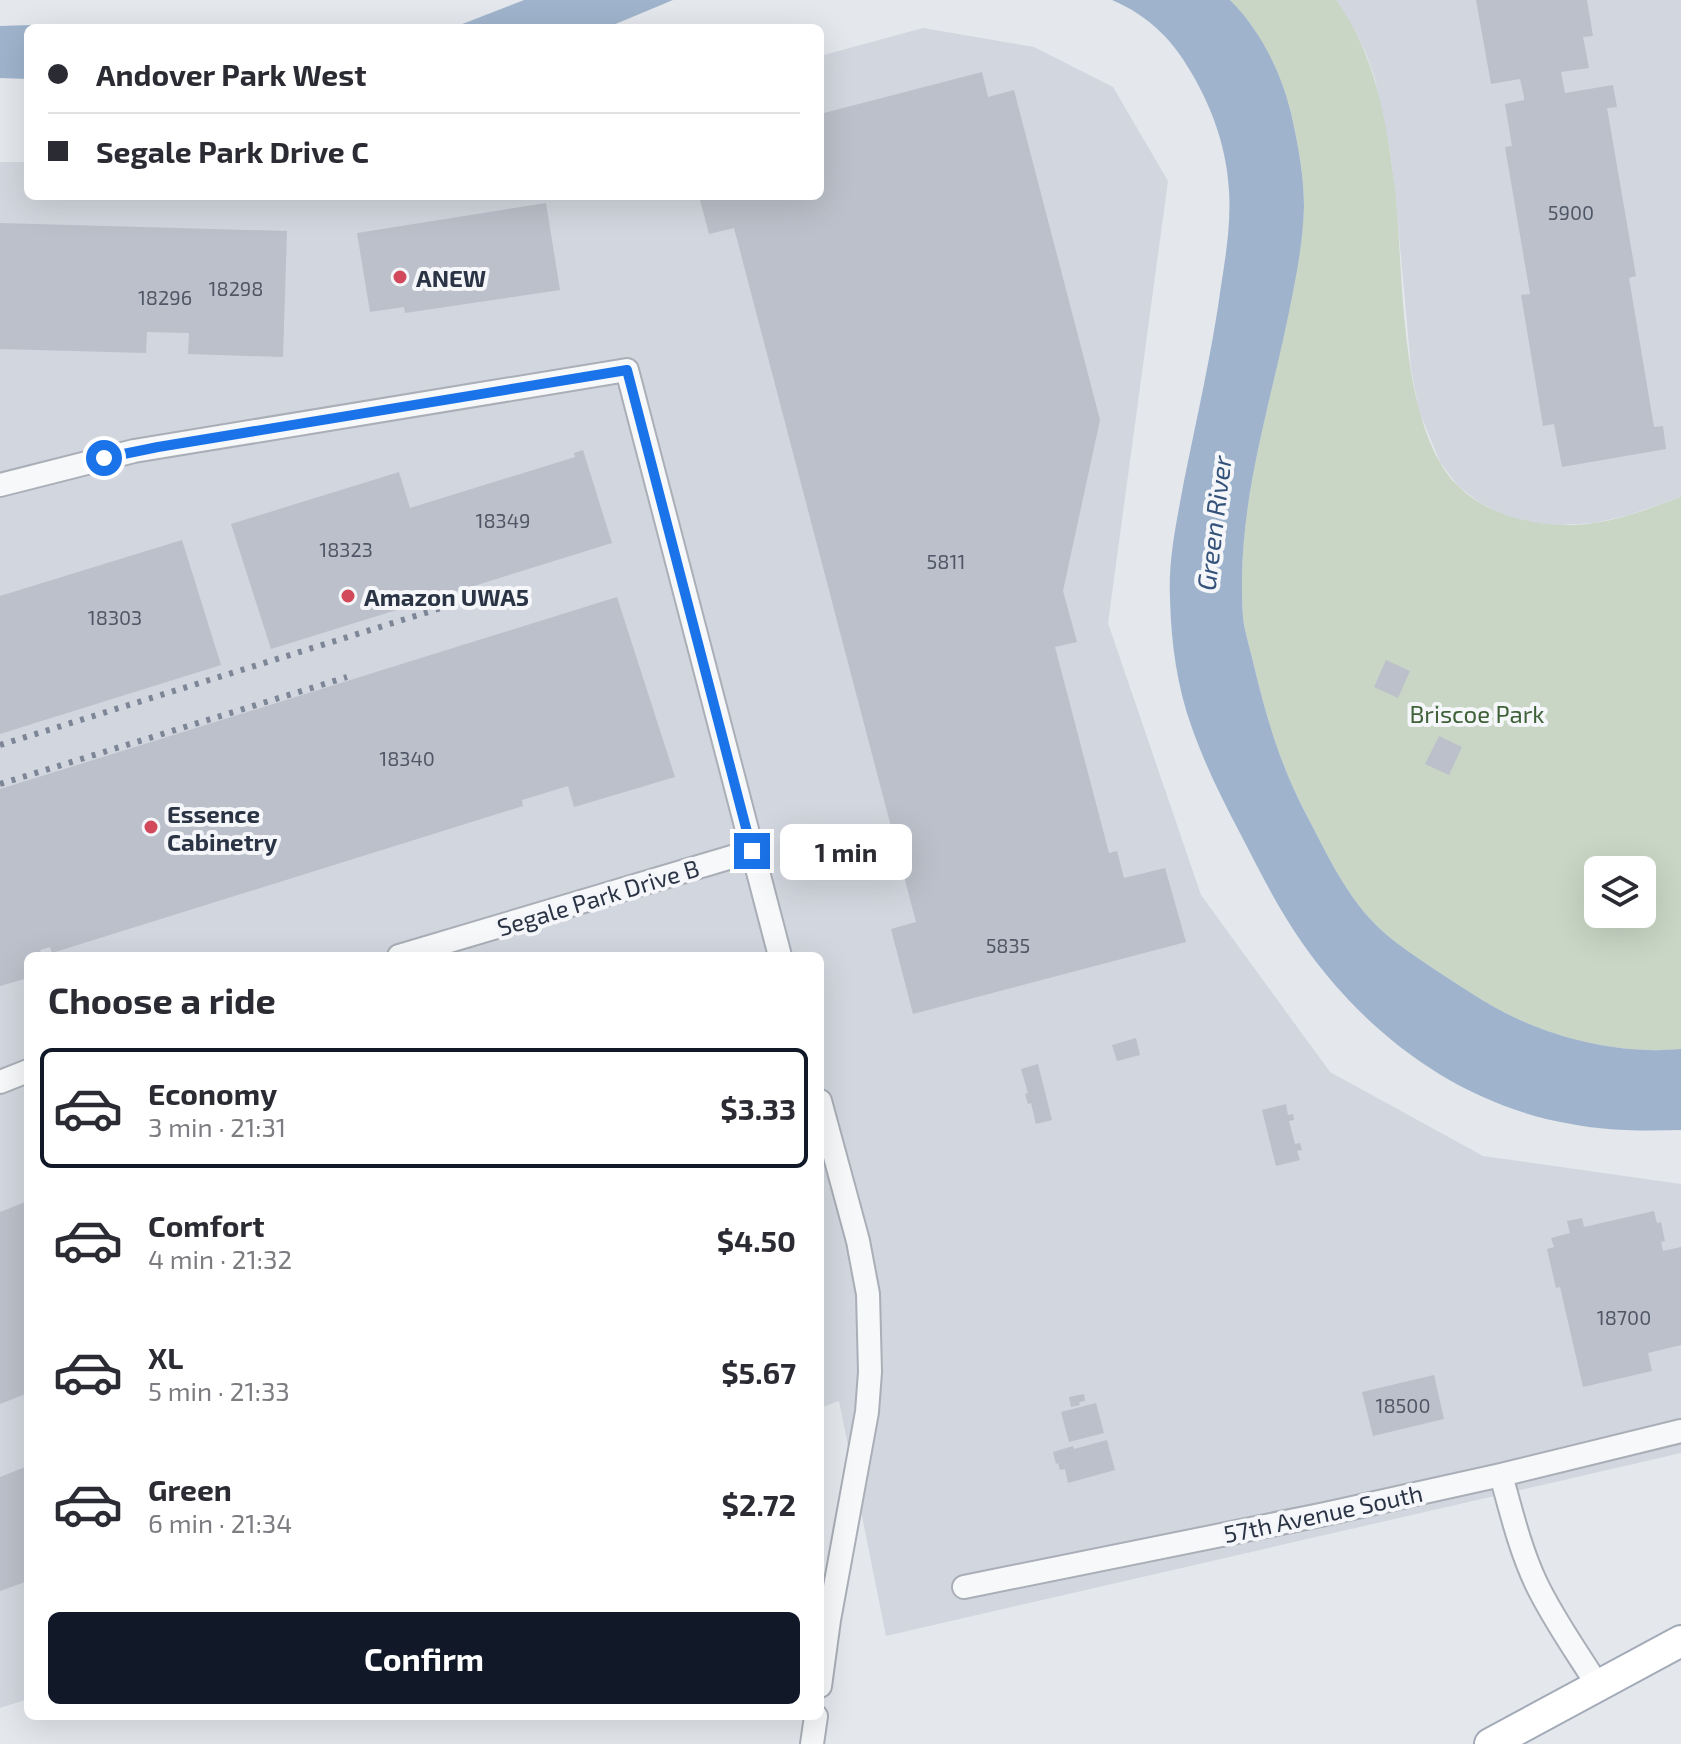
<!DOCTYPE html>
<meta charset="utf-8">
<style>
:root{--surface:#fff;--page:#f7f7f7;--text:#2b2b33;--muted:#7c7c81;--line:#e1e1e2;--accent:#111827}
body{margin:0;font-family:"Exo 2",sans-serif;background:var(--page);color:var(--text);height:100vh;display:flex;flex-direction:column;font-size:30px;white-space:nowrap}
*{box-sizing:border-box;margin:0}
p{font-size:26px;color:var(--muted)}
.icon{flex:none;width:44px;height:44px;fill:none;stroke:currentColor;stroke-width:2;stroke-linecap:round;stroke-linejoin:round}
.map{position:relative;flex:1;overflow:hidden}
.details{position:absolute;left:24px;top:952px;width:800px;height:768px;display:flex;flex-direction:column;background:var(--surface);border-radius:12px;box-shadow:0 8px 32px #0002}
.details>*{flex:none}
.guide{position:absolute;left:24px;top:24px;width:800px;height:176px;border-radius:12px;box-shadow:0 8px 32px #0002;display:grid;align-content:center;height:176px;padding:0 24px;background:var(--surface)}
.buttons{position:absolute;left:1584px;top:856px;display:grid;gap:16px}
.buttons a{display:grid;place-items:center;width:72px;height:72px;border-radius:12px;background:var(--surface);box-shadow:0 8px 32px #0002;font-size:40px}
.end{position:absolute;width:36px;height:36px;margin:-18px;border:10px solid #1a73e8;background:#fff;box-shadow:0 0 0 4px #fff}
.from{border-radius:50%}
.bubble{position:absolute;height:56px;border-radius:12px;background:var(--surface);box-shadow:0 8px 32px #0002;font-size:26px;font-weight:700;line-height:56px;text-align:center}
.guide b{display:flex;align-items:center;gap:28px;height:76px;font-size:30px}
.guide b+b{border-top:2px solid var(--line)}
.guide i{width:20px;height:20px;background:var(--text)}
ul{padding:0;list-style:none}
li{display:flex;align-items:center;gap:24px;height:120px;margin:0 16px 12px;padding:0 8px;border:4px solid transparent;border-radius:12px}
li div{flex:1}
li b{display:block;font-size:30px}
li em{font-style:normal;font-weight:700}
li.on{border-color:var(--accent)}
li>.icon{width:72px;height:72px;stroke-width:1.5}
h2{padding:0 24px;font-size:36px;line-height:96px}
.action{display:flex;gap:16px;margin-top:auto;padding:16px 24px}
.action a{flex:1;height:92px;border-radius:12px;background:var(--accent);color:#fff;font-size:32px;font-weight:700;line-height:92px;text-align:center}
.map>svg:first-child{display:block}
.built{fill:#d2d6de}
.green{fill:#c9d6c5;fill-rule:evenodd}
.water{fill:#9fb4cc}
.building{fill:#bbc0ca}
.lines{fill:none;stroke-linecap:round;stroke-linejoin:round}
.minor-casing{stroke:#a9aeb7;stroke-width:26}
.major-casing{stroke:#a3abb8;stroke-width:34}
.minor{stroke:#f7f8fa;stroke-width:22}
.major{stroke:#fff;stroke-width:30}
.rail{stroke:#7d8696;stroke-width:6;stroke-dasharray:4 8;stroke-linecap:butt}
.route{stroke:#1a73e8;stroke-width:10}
.poi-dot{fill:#d1495b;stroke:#f4f6f9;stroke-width:3}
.labels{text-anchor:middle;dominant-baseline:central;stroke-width:8;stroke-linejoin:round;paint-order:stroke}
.number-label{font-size:20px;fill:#4f5766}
.poi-label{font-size:24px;font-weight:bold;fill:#2b3445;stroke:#f4f6f9;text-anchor:start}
.park-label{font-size:24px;fill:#3f6138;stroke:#f4f6f9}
.street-label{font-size:24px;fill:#2b3445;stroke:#f4f6f9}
.water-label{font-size:26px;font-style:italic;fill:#34527a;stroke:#f4f6f9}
</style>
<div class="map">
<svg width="1681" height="1744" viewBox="0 0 1681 1744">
<rect width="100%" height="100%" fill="#e4e7ec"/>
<!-- built -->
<path class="built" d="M 1336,0 L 1681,0 L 1681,497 L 1629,515 L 1595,523 L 1557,525 L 1528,522 L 1503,515 L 1479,502 L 1458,486 L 1440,462 L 1419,411 L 1411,368 L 1395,191 L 1390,151 L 1375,79 L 1366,53 L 1355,31 Z
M 923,28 L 1034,47 L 1113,87 L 1168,181 L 1108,623 L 1201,895 L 1330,1072 L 1483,1156 L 1681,1184 L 1681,1453 L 886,1636 L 839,1401 L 820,1408 L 820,956 L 28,956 L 28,1699 L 0,1708 L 0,162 L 28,162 L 28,196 L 820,196 L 820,56 Z"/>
<!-- green -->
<path class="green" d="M 1230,0 L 1336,0 C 1376,54 1387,124 1395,189 C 1404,270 1398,426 1458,486 C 1473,501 1496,513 1516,518 C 1541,525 1568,527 1594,523 C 1624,519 1653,507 1681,497 L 1681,1049 C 1627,1054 1569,1042 1520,1020 C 1489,1007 1462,987 1434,969 C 1415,956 1393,942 1376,925 C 1345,894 1326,852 1306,814 C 1282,769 1267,720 1255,670 C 1252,656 1247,640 1244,625 C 1242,611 1242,594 1242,579 C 1243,485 1272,397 1290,305 C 1296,273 1303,241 1304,207 C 1304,178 1299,150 1293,122 C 1284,77 1262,33 1230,0 ZM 1598,870 L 1642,870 L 1642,914 L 1598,914 Z"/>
<!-- water -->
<path class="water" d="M 524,0 L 673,0 L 606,28 L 452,28 Z
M 1112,0 L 1230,0 C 1262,32 1284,77 1293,122 C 1299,150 1304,178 1304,207 C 1303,243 1296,277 1289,312 C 1271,401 1243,487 1242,579 C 1242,594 1242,611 1244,625 C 1247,640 1252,656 1255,670 C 1267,720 1282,769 1306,814 C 1326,852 1345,894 1376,925 C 1393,942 1415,956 1434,969 C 1462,987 1490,1007 1520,1020 C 1569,1042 1627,1054 1681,1049 L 1681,1130 C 1644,1131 1607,1131 1571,1124 C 1460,1105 1367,1035 1303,944 C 1279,910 1260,872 1241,835 C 1223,801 1205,765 1192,728 C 1177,687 1171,642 1170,598 C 1168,559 1177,520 1184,481 C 1197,416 1212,352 1221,286 C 1226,254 1231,223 1229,191 C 1227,151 1214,113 1195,79 C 1174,41 1151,17 1112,0 Z
M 31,25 L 71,28 L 28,28 L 28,79 L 0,78 L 0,26 Z"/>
<!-- building -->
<path class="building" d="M 1476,0 L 1587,0 L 1593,36 L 1583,37 L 1589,68 L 1561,72 L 1565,93 L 1613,85 L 1617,107 L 1607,108 L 1636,276 L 1629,278 L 1654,427 L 1663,426 L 1666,449 L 1562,467 L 1554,424 L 1543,426 L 1521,295 L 1530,294 L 1505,147 L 1512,146 L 1505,104 L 1524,100 L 1524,97 L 1520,79 L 1491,84 Z
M 982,72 L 988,97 L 1014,90 L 1100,420 L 1063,591 L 1077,642 L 1055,647 L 1109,853 L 1117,851 L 1124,878 L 1165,868 L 1186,942 L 913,1014 L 891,929 L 916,922 L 734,228 L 709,234 L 699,196 L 820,196 L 820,114 Z
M 546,203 L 560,290 L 405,313 L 404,307 L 370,312 L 357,233 Z
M 0,223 L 287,231 L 283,357 L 188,354 L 189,333 L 147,332 L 146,353 L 0,349 Z
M 583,450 L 612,543 L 271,649 L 231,524 L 399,472 L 410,508 L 575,457 L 574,453 Z
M 182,540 L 221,665 L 0,734 L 0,596 Z
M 617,597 L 675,777 L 574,807 L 568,786 L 522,800 L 523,806 L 52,953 L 50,947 L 40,950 L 42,956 L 28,956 L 28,978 L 0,986 L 0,789 Z
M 1386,660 L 1410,671 L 1398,698 L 1374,687 Z
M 1439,736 L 1462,747 L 1449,775 L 1425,764 Z
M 1136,1038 L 1140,1055 L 1117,1061 L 1112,1045 Z
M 1038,1064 L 1052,1120 L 1036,1124 L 1031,1103 L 1028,1104 L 1025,1094 L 1028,1093 L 1021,1069 Z
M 1286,1104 L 1288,1115 L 1293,1114 L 1294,1120 L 1289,1121 L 1295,1144 L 1300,1143 L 1302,1150 L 1297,1151 L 1300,1160 L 1276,1166 L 1262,1110 Z
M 28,1201 L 28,1393 L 0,1404 L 0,1212 Z
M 1654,1211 L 1657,1223 L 1661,1222 L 1665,1241 L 1661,1242 L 1663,1251 L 1681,1247 L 1681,1345 L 1648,1353 L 1652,1371 L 1583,1387 L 1560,1287 L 1556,1288 L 1547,1249 L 1554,1247 L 1551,1238 L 1570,1233 L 1567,1221 L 1582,1218 L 1584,1227 Z
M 1434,1375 L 1444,1419 L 1373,1436 L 1362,1392 Z
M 1084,1394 L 1085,1401 L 1079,1402 L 1080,1405 L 1071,1407 L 1069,1397 Z
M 1096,1403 L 1104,1433 L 1069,1442 L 1061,1412 Z
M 1107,1440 L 1115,1470 L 1068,1483 L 1065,1469 L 1060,1470 L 1058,1463 L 1056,1464 L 1053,1452 L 1073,1446 L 1074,1449 Z
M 28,1466 L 28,1581 L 0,1591 L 0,1477 Z"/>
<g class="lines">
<defs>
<path id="minor" d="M 0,485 L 134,451 L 627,370 L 780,956
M 399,956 L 752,851
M 0,1082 L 28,1071
M 820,1101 L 858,1241 L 868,1294 L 870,1372 L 867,1412 L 829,1620 L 820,1686
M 1501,1475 C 1511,1511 1520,1549 1536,1583 C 1553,1619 1577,1652 1598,1686
M 964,1587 L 1325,1514 L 1501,1475 L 1681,1431
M 812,1744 L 816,1716"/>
<path id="major" d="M 1490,1744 L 1681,1641"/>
</defs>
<!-- minor casing -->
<use href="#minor" class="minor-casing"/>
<!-- major casing -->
<use href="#major" class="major-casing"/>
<!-- minor -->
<use href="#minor" class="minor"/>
<!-- major -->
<use href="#major" class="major"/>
<!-- rail -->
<path class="rail" d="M 0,745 L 454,604
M 0,784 L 347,677"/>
</g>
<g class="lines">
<!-- route -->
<path class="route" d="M 104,458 L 158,447 L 627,370 L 752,851"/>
</g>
<!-- markers -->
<g class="poi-dot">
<circle cx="400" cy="277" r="8"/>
<circle cx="348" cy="596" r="8"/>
<circle cx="151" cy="827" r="8"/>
</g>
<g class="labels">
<!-- number labels -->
<g class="number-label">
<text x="1571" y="212">5900</text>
<text x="236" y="288">18298</text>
<text x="165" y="297">18296</text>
<text x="503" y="520">18349</text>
<text x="346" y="549">18323</text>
<text x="946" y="561">5811</text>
<text x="115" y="617">18303</text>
<text x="407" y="758">18340</text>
<text x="1008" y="945">5835</text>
<text x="1624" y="1317">18700</text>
<text x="1403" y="1405">18500</text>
</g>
<!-- poi labels -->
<g class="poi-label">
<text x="416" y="277">ANEW</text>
<text x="364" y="596">Amazon UWA5</text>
<text x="167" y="813">Essence<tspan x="167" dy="28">Cabinetry</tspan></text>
</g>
<!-- park labels -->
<g class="park-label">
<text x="1477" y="713">Briscoe Park</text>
</g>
<!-- street labels -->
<g class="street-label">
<text transform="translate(598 897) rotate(-17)">Segale Park Drive B</text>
<text transform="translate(1323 1513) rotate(-12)">57th Avenue South</text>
</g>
<!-- water labels -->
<g class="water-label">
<text transform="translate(1213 523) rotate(-83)">Green River</text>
</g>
</g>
</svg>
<div class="buttons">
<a><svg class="icon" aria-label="layers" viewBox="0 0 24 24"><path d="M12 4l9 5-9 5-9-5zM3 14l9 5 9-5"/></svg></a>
</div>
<i class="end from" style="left:104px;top:458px"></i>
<i class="end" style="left:752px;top:851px"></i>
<div class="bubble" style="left:780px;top:824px;width:132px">1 min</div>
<div class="guide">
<b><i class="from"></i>Andover Park West</b>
<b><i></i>Segale Park Drive C</b>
</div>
<section class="details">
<h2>Choose a ride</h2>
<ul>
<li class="on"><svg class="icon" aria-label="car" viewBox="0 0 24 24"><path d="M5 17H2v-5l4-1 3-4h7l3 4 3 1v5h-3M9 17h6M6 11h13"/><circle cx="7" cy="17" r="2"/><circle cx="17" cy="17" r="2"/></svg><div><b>Economy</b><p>3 min · 21:31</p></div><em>$3.33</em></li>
<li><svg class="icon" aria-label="car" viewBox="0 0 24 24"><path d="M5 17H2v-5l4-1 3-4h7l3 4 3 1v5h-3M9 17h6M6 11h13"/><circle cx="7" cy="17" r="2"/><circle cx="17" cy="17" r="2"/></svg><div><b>Comfort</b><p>4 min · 21:32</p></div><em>$4.50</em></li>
<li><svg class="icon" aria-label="car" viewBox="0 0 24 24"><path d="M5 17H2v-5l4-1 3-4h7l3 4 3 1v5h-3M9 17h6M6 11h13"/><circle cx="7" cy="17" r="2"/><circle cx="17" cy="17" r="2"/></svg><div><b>XL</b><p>5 min · 21:33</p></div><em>$5.67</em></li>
<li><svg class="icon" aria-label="car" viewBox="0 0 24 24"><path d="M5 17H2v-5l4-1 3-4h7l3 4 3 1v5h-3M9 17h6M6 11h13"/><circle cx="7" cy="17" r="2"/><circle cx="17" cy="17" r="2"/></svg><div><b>Green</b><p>6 min · 21:34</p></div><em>$2.72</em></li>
</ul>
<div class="action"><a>Confirm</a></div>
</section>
</div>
